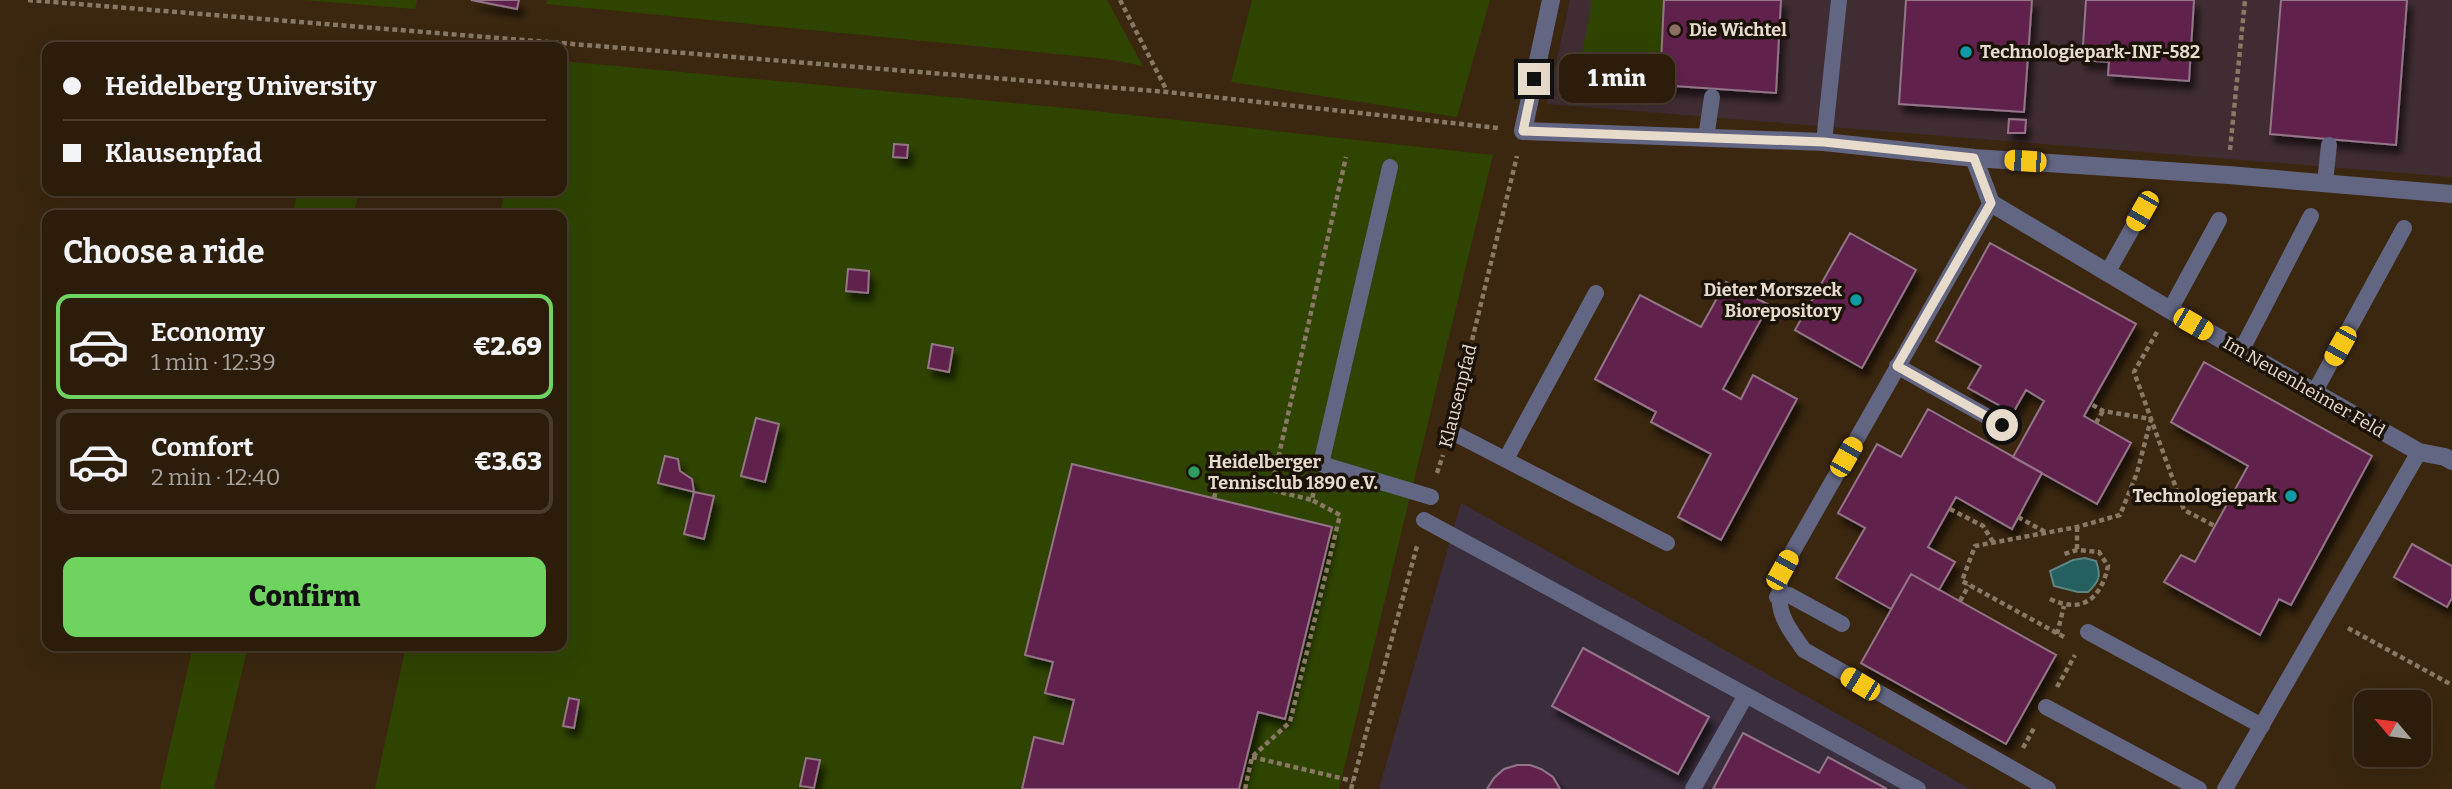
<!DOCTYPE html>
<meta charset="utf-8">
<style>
:root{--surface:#2c1d0b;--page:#382a19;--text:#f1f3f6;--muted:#a6a29d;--line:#483b2c;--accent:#6fd35f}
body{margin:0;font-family:Bitter,serif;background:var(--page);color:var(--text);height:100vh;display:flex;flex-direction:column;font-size:26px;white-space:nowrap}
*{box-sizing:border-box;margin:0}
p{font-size:23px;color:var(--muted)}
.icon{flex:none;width:38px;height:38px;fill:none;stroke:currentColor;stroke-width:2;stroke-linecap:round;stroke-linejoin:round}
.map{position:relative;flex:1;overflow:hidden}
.side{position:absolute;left:42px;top:210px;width:525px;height:441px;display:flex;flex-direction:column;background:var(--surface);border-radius:14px;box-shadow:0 7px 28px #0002,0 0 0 2px var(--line)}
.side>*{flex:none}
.hud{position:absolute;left:42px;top:42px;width:525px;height:154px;border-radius:14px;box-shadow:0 7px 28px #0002,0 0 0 2px var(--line);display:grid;align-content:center;height:154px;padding:0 21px;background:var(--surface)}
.needle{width:46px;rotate:299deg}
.controls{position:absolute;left:2354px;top:690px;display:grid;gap:14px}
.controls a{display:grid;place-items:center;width:77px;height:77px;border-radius:14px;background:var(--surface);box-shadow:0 7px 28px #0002,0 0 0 2px var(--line);font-size:35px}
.end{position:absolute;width:32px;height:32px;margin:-16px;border:9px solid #e7dbcc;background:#111;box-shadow:0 0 0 4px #111}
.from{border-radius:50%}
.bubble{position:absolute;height:49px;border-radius:14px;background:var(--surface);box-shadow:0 7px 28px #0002,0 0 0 2px var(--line);font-size:23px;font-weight:800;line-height:49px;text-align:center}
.car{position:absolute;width:21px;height:42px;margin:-21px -10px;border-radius:9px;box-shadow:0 0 5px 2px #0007;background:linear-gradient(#f5c518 24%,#345 0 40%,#f5c518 0 76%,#345 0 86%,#f5c518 0)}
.hud b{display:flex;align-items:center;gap:24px;height:66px;font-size:26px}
.hud b+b{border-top:2px solid var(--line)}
.hud i{width:18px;height:18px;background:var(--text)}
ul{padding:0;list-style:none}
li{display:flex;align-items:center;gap:21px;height:105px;margin:0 14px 10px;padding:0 7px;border:4px solid var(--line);border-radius:14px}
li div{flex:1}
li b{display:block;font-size:26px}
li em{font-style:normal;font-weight:800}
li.selected{border-color:var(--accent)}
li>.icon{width:63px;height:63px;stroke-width:1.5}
h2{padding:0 21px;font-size:32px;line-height:84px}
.action{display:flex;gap:14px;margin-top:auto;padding:14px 21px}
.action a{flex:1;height:80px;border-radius:14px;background:var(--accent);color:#111;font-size:28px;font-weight:800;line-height:80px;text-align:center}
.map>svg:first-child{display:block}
.commercial{fill:#402d33}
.industrial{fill:#3b2e3c}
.green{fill:#2f4400}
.water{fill:#246060;stroke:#5e8580;stroke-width:2}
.building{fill:#60244d;stroke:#937487;stroke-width:2;filter:url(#shadow)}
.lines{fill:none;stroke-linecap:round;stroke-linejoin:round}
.path{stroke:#887864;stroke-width:4.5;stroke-dasharray:5 3.5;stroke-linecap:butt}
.lane{stroke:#626683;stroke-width:16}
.street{stroke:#626683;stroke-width:18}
.route{stroke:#e7dbcc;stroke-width:9}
.education-dot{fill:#8d6e63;stroke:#1b1208;stroke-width:2.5}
.culture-dot{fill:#0f9aa8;stroke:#1b1208;stroke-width:2.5}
.leisure-dot{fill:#2e9e5b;stroke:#1b1208;stroke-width:2.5}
.labels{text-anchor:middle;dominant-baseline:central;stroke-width:7;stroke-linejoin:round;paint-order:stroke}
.poi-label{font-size:18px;font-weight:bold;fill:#e7dbcc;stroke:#1b1208;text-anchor:start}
.street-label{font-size:18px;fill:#e7dbcc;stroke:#1b1208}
</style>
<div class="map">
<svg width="2452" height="789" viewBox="0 0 2452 789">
<defs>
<filter id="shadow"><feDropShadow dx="4.5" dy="8" stdDeviation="3.5" flood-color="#0009"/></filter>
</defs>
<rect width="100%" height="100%" fill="#3b270f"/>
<!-- commercial -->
<path class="commercial" d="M 1570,0 L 2452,0 L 2452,177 L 1547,104 Z"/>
<!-- industrial -->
<path class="industrial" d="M 1461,503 L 1684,627 L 1970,789 L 1379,789 Z"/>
<!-- green -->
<path class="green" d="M 302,0 L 417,0 L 415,9 Z
M 547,0 L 1107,0 L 1143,66 L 1107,59 L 546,4 Z
M 1252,0 L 1490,0 L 1457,117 L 1231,82 Z
M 1592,0 L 1664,0 L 1660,85 L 1578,77 Z
M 562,61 L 1067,108 L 1493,155 L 1339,789 L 375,789 L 406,646 L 562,646 L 562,215 L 500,215 L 505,191 L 562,191 Z
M 298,191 L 359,191 L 353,215 L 292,215 Z
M 193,646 L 248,646 L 214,789 L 160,789 Z"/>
<!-- water -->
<path class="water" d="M 2085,558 L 2096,561 C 2101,575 2100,581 2088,592 L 2078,592 L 2054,586 L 2050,571 L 2073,560 Z"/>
<!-- building -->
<path class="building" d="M 471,0 L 519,0 L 517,9 Z
M 1664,0 L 1781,0 L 1776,93 L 1660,85 Z
M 1906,0 L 2032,0 L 2024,112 L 1899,104 Z
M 2086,0 L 2194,0 L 2189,81 L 2108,75 L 2109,62 L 2082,60 Z
M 2281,0 L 2407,0 L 2396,145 L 2270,134 Z
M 2009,119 L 2026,120 L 2025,133 L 2008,133 Z
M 894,144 L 908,145 L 907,158 L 893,157 Z
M 1850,233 L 1916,270 L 1862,368 L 1795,330 Z
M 1990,243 L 2136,324 L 2084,416 L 2131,443 L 2097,504 L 2013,457 L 2044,401 L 2026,390 L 2013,413 L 1968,388 L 1981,366 L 1936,341 Z
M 848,269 L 869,271 L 868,293 L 846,291 Z
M 1726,282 L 1769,305 L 1723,389 L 1741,399 L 1753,375 L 1797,399 L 1721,540 L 1678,517 L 1711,454 L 1651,422 L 1656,412 L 1595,379 L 1640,295 L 1701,327 Z
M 932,344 L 953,348 L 949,372 L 928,368 Z
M 2204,362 L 2372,456 L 2291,605 L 2279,599 L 2260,635 L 2164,582 L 2181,555 L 2195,562 L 2248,466 L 2171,422 Z
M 1928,409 L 2042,473 L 2012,529 L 1956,497 L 1928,547 L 1955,562 L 1939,590 L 1911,574 L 1891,609 L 1836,578 L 1865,528 L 1838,513 L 1877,444 L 1901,457 Z
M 756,418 L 779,424 L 765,482 L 741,476 Z
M 665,456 L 678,459 L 680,471 L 692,479 L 694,492 L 658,483 Z
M 1072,464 L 1332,527 L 1285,719 L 1258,712 L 1239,789 L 1022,789 L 1034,737 L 1063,744 L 1074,700 L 1045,693 L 1053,662 L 1025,655 Z
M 694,492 L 714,496 L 704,539 L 684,534 Z
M 2412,544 L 2452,566 L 2452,598 L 2447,607 L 2394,577 Z
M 1911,574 L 2056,655 L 2006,744 L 1861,663 Z
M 1583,648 L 1709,717 L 1678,774 L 1552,706 Z
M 569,698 L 579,700 L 574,728 L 563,726 Z
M 1743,733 L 1819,773 L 1828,757 L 1887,789 L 1713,789 Z
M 806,758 L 820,760 L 814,788 L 800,786 Z
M 1517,765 L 1530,765 L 1541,769 L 1553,777 L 1560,789 L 1487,789 L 1494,778 L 1504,769 Z"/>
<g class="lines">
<!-- path -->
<path class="path" d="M 28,0 L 1167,92 L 1498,128
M 1120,0 L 1167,91
M 2230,150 L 2245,0
M 2157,332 L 2134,372 L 2184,510 L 2215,526
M 1456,406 L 1517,156
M 2096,423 L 2103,411
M 1437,473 L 1443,455
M 1271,490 L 1346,157
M 1214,498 L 1220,477 L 1312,500
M 1950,509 L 1983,526 L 1993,542
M 2018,517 L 2047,533
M 2077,527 L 2077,550
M 2050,599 C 2082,614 2101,599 2108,566 L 2099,552 L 2077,550 L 2064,554
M 1960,601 L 1969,585
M 2348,628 L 2452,685
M 2057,634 L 2064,606
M 2064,637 L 1962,581 L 1975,546 L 2077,527 L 2120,515 L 2137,473 L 2151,419 L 2103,411 L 2091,404
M 2057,687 L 2075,655
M 2023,748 L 2034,728
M 1252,757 L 1353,781
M 1245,789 L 1252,757 L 1290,722 L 1340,515 L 1312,500 L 1314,489
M 1351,789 L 1417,546"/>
<!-- lane -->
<path class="lane" d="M 1706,138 L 1712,97
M 1824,142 L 1839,0
M 1390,167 L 1321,464 L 1431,497
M 2325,182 L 2329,145
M 1991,203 L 1782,570 C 1775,609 1781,618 1804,650 L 2048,789
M 2107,273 L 2142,211
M 2170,310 L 2219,220
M 2241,351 L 2311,216
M 1897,366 L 2002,425
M 2314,393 L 2404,228
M 1450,431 L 1667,543
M 1506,459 L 1596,293
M 1424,520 L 1746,695 L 1693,789
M 1777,597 L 1789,595 L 1842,624
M 2088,632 L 2262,726
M 1746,695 L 1918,789
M 2046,707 L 2199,789
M 2225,789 L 2419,452"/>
<!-- street -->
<path class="street" d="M 1551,0 L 1523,131 L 1824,142 L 1974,158 L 2228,175 L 2452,194
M 1974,158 L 1991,203 L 2170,310 L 2419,452 L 2445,457 L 2452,461"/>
</g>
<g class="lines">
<!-- route -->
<path class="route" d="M 1534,79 L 1523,131 L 1824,142 L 1974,158 L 1991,203 L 1897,366 L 2002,425"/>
</g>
<!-- markers -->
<circle class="education-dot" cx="1675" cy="30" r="7"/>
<g class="culture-dot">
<circle cx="1966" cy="52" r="7"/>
<circle cx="1856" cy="300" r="7"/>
<circle cx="2291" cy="496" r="7"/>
</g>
<circle class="leisure-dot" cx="1194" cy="472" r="7"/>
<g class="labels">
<!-- poi labels -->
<g class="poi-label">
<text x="1689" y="30">Die Wichtel</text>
<text x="1980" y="52">Technologiepark-INF-582</text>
<text x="1842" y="290" text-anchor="end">Dieter Morszeck<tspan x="1842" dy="21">Biorepository</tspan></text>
<text x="1208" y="462">Heidelberger<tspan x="1208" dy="21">Tennisclub 1890 e.V.</tspan></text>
<text x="2277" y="496" text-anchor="end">Technologiepark</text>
</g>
<!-- street labels -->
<g class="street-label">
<text transform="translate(2304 387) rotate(30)">Im Neuenheimer Feld</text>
<text transform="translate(1458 396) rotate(-76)">Klausenpfad</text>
</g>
</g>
</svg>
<div class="controls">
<a><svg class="needle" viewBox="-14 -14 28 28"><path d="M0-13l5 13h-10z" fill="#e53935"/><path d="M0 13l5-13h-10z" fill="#a6a29d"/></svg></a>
</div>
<i class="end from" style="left:2002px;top:425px"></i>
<i class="end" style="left:1534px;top:79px"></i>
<div class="bubble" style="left:1559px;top:54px;width:116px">1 min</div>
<i class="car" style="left:2025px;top:161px;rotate:274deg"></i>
<i class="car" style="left:2142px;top:211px;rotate:210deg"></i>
<i class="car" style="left:2193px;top:324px;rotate:120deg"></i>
<i class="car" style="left:2340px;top:346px;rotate:209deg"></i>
<i class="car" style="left:1846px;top:457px;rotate:30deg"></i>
<i class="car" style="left:1782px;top:570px;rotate:29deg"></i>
<i class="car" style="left:1860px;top:684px;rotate:301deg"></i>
<div class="hud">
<b><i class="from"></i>Heidelberg University</b>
<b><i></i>Klausenpfad</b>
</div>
<section class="side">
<h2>Choose a ride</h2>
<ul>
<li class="selected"><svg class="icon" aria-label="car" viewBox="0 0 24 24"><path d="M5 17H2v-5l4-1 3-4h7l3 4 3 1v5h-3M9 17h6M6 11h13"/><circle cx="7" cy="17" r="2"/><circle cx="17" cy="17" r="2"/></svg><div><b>Economy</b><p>1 min · 12:39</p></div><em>€2.69</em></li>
<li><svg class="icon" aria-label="car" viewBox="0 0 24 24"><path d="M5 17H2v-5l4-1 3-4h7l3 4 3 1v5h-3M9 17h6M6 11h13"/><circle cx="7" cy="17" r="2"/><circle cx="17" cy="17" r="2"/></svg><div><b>Comfort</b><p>2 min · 12:40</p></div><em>€3.63</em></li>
</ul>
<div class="action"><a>Confirm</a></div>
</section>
</div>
